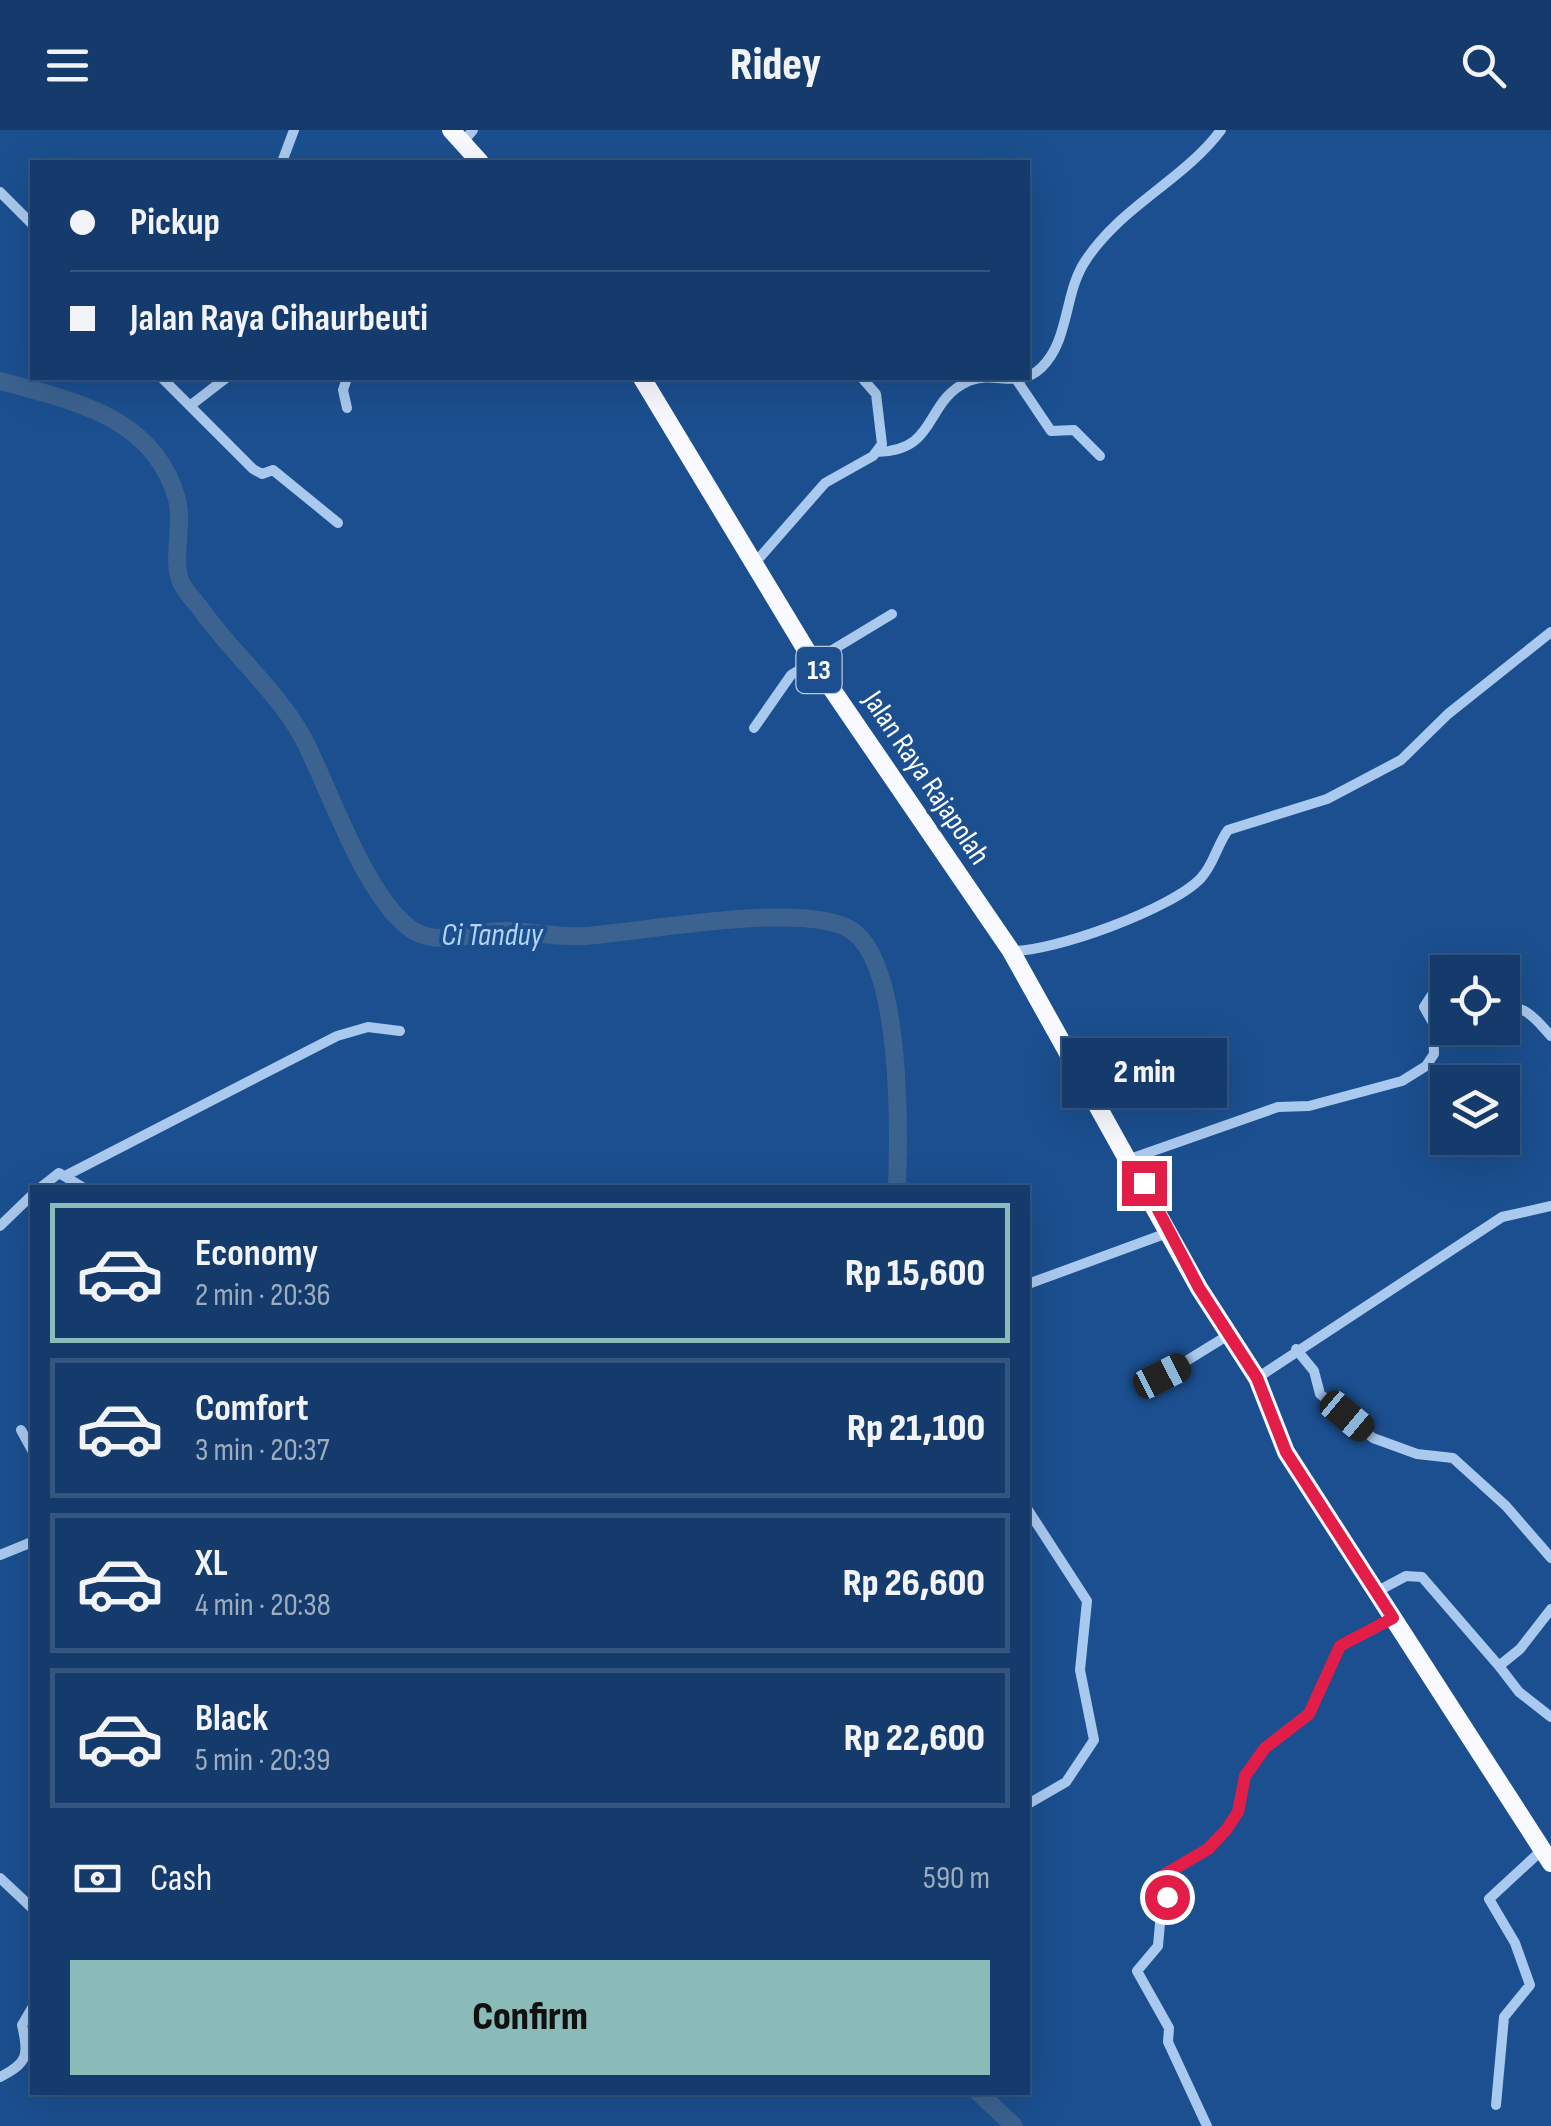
<!DOCTYPE html>
<meta charset="utf-8">
<style>
:root{--surface:#143b6b;--page:#1d4271;--text:#f1f3f6;--muted:#9dadc1;--line:#33557e;--accent:#8bbbb9}
body{margin:0;font-family:"Sofia Sans Condensed",sans-serif;background:var(--page);color:var(--text);height:100vh;display:flex;flex-direction:column;font-size:38px;white-space:nowrap}
*{box-sizing:border-box;margin:0}
p{font-size:32px;color:var(--muted)}
.icon{flex:none;width:55px;height:55px;fill:none;stroke:currentColor;stroke-width:2;stroke-linecap:round;stroke-linejoin:round}
.map{position:relative;flex:1;overflow:hidden}
.sheet{position:absolute;left:30px;top:1055px;width:1000px;height:910px;display:flex;flex-direction:column;background:var(--surface);border-radius:0px;box-shadow:0 10px 40px #0002,0 0 0 2px var(--line)}
.sheet>*{flex:none}
.hud{position:absolute;left:30px;top:30px;width:1000px;height:220px;border-radius:0px;box-shadow:0 10px 40px #0002,0 0 0 2px var(--line);display:grid;align-content:center;height:220px;padding:0 40px;background:var(--surface)}
.controls{position:absolute;left:1430px;top:825px;display:grid;gap:20px}
.controls a{display:grid;place-items:center;width:90px;height:90px;border-radius:0px;background:var(--surface);box-shadow:0 10px 40px #0002,0 0 0 2px var(--line);font-size:50px}
.end{position:absolute;width:45px;height:45px;margin:-22px;border:12px solid #e11d48;background:#fff;box-shadow:0 0 0 5px #fff}
.from{border-radius:50%}
.bubble{position:absolute;height:70px;border-radius:0px;background:var(--surface);box-shadow:0 10px 40px #0002,0 0 0 2px var(--line);font-size:32px;font-weight:800;line-height:70px;text-align:center}
.car{position:absolute;width:30px;height:60px;margin:-30px -15px;border-radius:12px;box-shadow:0 0 8px 2px #0007;background:linear-gradient(#222 24%,#8ab4d8 0 40%,#222 0 76%,#8ab4d8 0 86%,#222 0)}
.hud b{display:flex;align-items:center;gap:35px;height:95px;font-size:38px}
.hud b+b{border-top:2px solid var(--line)}
.hud i{width:25px;height:25px;background:var(--text)}
ul{padding:18px 0 0;list-style:none}
li{display:flex;align-items:center;gap:30px;height:140px;margin:0 20px 15px;padding:0 20px;border:5px solid var(--line);border-radius:0px}
li div{flex:1}
li b{display:block;font-size:38px}
li em{font-style:normal;font-weight:800}
li.current{border-color:var(--accent)}
li>.icon{width:90px;height:90px;stroke-width:1.5}
.pay{display:flex;align-items:center;gap:25px;height:110px;padding:0 40px;font-size:38px}
.pay p{margin-inline-start:auto}
.cta{display:flex;gap:20px;margin-top:auto;padding:20px 40px}
.cta a{flex:1;height:115px;border-radius:0px;background:var(--accent);color:#111;font-size:40px;font-weight:800;line-height:115px;text-align:center}
header{display:flex;justify-content:space-between;align-items:center;height:130px;padding:0 40px;background:var(--surface);font-size:45px;font-weight:800}
.map>svg:first-child{display:block}
.lines{fill:none;stroke-linecap:round;stroke-linejoin:round}
.river{stroke:#3c6290;stroke-width:18}
.minor{stroke:#a9c9ee;stroke-width:10}
.trunk{stroke:#f8faff;stroke-width:18}
.route{stroke:#e11d48;stroke-width:12}
.labels{text-anchor:middle;dominant-baseline:central;stroke-width:8;stroke-linejoin:round;paint-order:stroke}
.shield{fill:#1b4f8f;stroke:#bbcadd;stroke-width:2.5}
.shield-label{font-size:28px;font-weight:bold;fill:#fff}
.street-label{font-size:30px;fill:#fff;stroke:#1b4f8f}
.water-label{font-size:32px;font-style:italic;fill:#b5d3f5;stroke:#1b4f8f}
</style>
<header><svg class="icon" aria-label="menu" viewBox="0 0 24 24"><path d="M4 6h16M4 12h16M4 18h16"/></svg>Ridey<svg class="icon" aria-label="search" viewBox="0 0 24 24"><circle cx="10" cy="10" r="6"/><path d="M15 15l6 6"/></svg></header>
<div class="map">
<svg width="1551" height="1996" viewBox="0 0 1551 1996">
<rect width="100%" height="100%" fill="#1b4f8f"/>
<g class="lines">
<!-- river -->
<path class="river" d="M 0,251 C 73,271 154,286 177,369 C 184,395 171,428 181,452 C 185,462 197,473 203,482 C 234,525 276,560 302,606 C 329,656 366,772 414,801 C 442,817 474,801 503,801 C 531,801 559,808 586,806 C 643,802 811,769 854,802 C 902,839 899,1001 897,1058
M 978,1962 L 1014,1996"/>
<!-- minor -->
<path class="minor" d="M 463,12 L 473,0
M 282,32 L 294,0
M 0,62 L 32,94
M 162,248 L 253,339 L 262,344 L 273,340 L 338,393
M 347,248 L 343,260 L 347,278
M 1018,252 L 1051,301 L 1074,300 L 1100,326
M 191,275 L 226,248
M 877,322 C 939,321 923,271 969,251 C 995,240 1017,260 1041,238 C 1069,212 1064,165 1084,133 C 1119,77 1183,51 1221,0
M 754,434 L 825,353 L 873,326 L 882,314 L 876,264 L 862,248
M 754,598 L 791,545 L 892,484
M 1011,821 C 1053,822 1172,779 1201,748 C 1214,734 1217,715 1228,700 L 1327,669 L 1401,630 L 1448,584 L 1551,502
M 1502,878 C 1525,873 1537,891 1551,906
M 1130,1029 L 1278,977 L 1309,976 L 1402,951 L 1426,936 L 1434,924 L 1433,893 L 1424,877 L 1435,860 L 1448,860
M 67,1045 L 337,906 L 368,897 L 400,901
M 40,1058 L 59,1043 L 84,1058
M 0,1096 L 32,1065
M 1028,1154 L 1170,1102
M 1296,1219 L 1314,1241 L 1320,1264 L 1373,1308 L 1417,1324 L 1453,1328 L 1506,1376 L 1551,1428
M 1162,1246 L 1230,1204
M 1257,1248 L 1502,1087 L 1551,1076
M 21,1300 L 32,1320
M 1028,1380 L 1087,1471 L 1080,1540 L 1094,1610 L 1066,1652 L 1028,1674
M 0,1425 L 32,1412
M 1376,1462 L 1406,1446 L 1422,1447 L 1499,1536 L 1520,1519 L 1551,1479
M 1499,1536 L 1519,1562 L 1551,1587
M 0,1748 L 32,1778
M 0,1947 C 28,1933 29,1925 22,1895 L 32,1878
M 1496,1975 L 1504,1887 L 1530,1855 L 1515,1813 L 1489,1769 L 1542,1720
M 1207,1996 L 1168,1912 L 1169,1898 L 1137,1841 L 1158,1816 L 1162,1771 L 1169,1763 L 1162,1746 L 1208,1719 L 1226,1700 L 1238,1682 L 1245,1646 L 1265,1618 L 1309,1584 L 1340,1516 L 1393,1488"/>
<!-- trunk -->
<path class="trunk" d="M 451,0 L 480,32
M 642,248 L 814,533 L 1011,821 L 1199,1158 L 1257,1248 L 1286,1322 L 1551,1733"/>
</g>
<g class="lines">
<!-- route -->
<path class="route" d="M 1144,1053 L 1199,1158 L 1257,1248 L 1286,1322 L 1393,1488 L 1340,1516 L 1309,1584 L 1265,1618 L 1245,1646 L 1238,1682 L 1226,1700 L 1208,1719 L 1162,1746 L 1167,1767"/>
</g>
<g class="labels">
<!-- shield labels -->
<rect class="shield" x="796.5" y="517" width="45" height="46" rx="8"/>
<g class="shield-label">
<text x="819" y="540">13</text>
</g>
<!-- street labels -->
<g class="street-label">
<text transform="translate(926 648) rotate(56)">Jalan Raya Rajapolah</text>
</g>
<!-- water labels -->
<g class="water-label">
<text x="492" y="805">Ci Tanduy</text>
</g>
</g>
</svg>
<div class="controls">
<a><svg class="icon" aria-label="locate" viewBox="0 0 24 24"><circle cx="12" cy="12" r="6"/><path d="M12 2v4M12 18v4M2 12h4M18 12h4"/></svg></a>
<a><svg class="icon" aria-label="layers" viewBox="0 0 24 24"><path d="M12 4l9 5-9 5-9-5zM3 14l9 5 9-5"/></svg></a>
</div>
<i class="end from" style="left:1167px;top:1767px"></i>
<i class="end" style="left:1144px;top:1053px"></i>
<div class="bubble" style="left:1062px;top:908px;width:165px">2 min</div>
<i class="car" style="left:1162px;top:1246px;rotate:63deg"></i>
<i class="car" style="left:1347px;top:1286px;rotate:130deg"></i>
<div class="hud">
<b><i class="from"></i>Pickup</b>
<b><i></i>Jalan Raya Cihaurbeuti</b>
</div>
<section class="sheet">
<ul>
<li class="current"><svg class="icon" aria-label="car" viewBox="0 0 24 24"><path d="M5 17H2v-5l4-1 3-4h7l3 4 3 1v5h-3M9 17h6M6 11h13"/><circle cx="7" cy="17" r="2"/><circle cx="17" cy="17" r="2"/></svg><div><b>Economy</b><p>2 min · 20:36</p></div><em>Rp 15,600</em></li>
<li><svg class="icon" aria-label="car" viewBox="0 0 24 24"><path d="M5 17H2v-5l4-1 3-4h7l3 4 3 1v5h-3M9 17h6M6 11h13"/><circle cx="7" cy="17" r="2"/><circle cx="17" cy="17" r="2"/></svg><div><b>Comfort</b><p>3 min · 20:37</p></div><em>Rp 21,100</em></li>
<li><svg class="icon" aria-label="car" viewBox="0 0 24 24"><path d="M5 17H2v-5l4-1 3-4h7l3 4 3 1v5h-3M9 17h6M6 11h13"/><circle cx="7" cy="17" r="2"/><circle cx="17" cy="17" r="2"/></svg><div><b>XL</b><p>4 min · 20:38</p></div><em>Rp 26,600</em></li>
<li><svg class="icon" aria-label="car" viewBox="0 0 24 24"><path d="M5 17H2v-5l4-1 3-4h7l3 4 3 1v5h-3M9 17h6M6 11h13"/><circle cx="7" cy="17" r="2"/><circle cx="17" cy="17" r="2"/></svg><div><b>Black</b><p>5 min · 20:39</p></div><em>Rp 22,600</em></li>
</ul>
<div class="pay"><svg class="icon" aria-label="cash" viewBox="0 0 24 24"><path d="M3 7h18v10H3z"/><circle cx="12" cy="12" r="2"/></svg>Cash<p>590 m</p></div>
<div class="cta"><a>Confirm</a></div>
</section>
</div>
